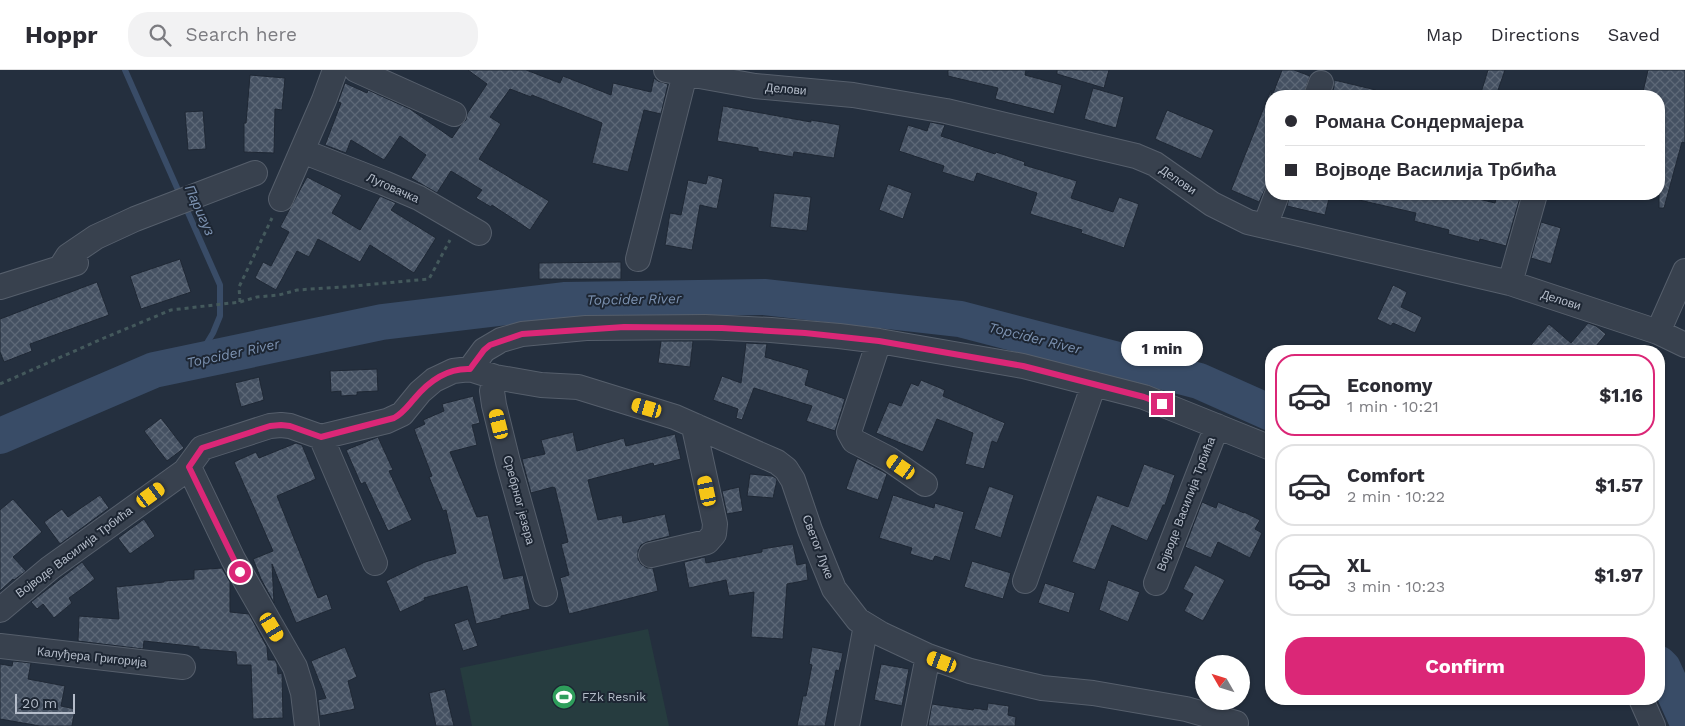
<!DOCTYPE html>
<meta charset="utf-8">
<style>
:root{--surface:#fff;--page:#f2f2f3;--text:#2b2b33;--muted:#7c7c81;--line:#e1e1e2;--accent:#db2777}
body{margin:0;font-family:"Work Sans",sans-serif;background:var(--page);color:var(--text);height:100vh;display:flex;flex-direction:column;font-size:19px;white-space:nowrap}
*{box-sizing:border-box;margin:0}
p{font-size:16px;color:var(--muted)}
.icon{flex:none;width:28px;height:28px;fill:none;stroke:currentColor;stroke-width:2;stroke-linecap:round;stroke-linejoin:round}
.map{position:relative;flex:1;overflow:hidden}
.drawer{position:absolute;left:1265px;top:275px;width:400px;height:360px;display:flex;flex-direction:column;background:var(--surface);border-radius:20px;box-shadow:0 1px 4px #0004}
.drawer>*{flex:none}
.top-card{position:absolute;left:1265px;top:20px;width:400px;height:110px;border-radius:20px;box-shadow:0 1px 4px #0004;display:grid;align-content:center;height:110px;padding:0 20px;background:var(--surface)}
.needle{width:32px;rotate:309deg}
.fabs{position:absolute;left:1195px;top:585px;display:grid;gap:10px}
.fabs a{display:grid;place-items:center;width:55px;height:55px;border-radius:50%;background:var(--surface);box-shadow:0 1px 4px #0004;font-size:25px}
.scale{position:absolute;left:15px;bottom:12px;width:60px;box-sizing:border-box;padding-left:5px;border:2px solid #b4bcc9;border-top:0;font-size:14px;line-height:18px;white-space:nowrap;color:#b4bcc9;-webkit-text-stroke:4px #1d2633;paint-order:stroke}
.end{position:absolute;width:22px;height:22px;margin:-11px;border:6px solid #db2777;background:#fff;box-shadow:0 0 0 2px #fff}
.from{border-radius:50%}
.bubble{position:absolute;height:35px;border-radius:18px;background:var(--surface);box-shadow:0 1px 4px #0004;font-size:16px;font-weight:700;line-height:35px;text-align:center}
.car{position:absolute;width:15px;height:30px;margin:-15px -8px;border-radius:6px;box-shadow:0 0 4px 1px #0007;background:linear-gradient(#f5c518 24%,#345 0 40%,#f5c518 0 76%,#345 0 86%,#f5c518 0)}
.top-card b{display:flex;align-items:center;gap:18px;height:48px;font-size:19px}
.top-card b+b{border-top:1px solid var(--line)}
.top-card i{width:12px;height:12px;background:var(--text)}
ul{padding:9px 0 0;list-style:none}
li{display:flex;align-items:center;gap:15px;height:82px;margin:0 10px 8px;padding:0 10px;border:2px solid var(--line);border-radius:20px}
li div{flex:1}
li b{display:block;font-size:19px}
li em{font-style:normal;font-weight:700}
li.on{border-color:var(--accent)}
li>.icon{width:45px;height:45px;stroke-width:1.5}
.cta{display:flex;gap:10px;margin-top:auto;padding:10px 20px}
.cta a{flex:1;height:58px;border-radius:20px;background:var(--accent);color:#fff;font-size:20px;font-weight:700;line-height:58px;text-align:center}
header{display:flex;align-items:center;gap:30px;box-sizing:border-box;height:70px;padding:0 25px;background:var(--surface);border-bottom:1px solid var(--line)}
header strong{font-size:24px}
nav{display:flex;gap:28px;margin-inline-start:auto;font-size:18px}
.search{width:350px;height:45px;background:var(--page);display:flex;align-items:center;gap:12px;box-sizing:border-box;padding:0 18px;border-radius:20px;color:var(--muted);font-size:19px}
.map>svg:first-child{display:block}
.grass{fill:#263c3f}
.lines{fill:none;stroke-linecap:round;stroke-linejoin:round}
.stream{stroke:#394c67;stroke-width:6}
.river{stroke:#394c67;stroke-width:36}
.building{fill:url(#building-cross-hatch);stroke:#1f2835}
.minor-casing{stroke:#565f6c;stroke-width:26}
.path{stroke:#44595c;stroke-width:3;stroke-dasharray:4 4;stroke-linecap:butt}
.minor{stroke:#38414e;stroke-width:24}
.route{stroke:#db2777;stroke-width:6}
.labels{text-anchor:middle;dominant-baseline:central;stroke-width:4;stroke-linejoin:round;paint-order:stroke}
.street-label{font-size:12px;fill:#b4bcc9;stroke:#1d2633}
.poi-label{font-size:12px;fill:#b4bcc9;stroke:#1d2633;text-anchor:start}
.water-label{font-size:14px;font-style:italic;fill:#7c92b1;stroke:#1d2633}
</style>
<header>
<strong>Hoppr</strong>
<div class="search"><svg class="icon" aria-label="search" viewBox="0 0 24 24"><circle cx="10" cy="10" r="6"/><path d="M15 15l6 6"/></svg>Search here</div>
<nav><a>Map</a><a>Directions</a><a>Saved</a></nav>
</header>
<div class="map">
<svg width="1685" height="656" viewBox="0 0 1685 656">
<defs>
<pattern id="building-cross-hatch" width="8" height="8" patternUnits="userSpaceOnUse" patternTransform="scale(1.25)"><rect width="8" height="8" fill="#455162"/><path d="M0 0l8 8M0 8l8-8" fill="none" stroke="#5d6877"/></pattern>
</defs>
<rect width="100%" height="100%" fill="#242f3e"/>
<!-- grass -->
<path class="grass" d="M 648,559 L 669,656 L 472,656 L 460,598 Z"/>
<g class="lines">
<!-- stream -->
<path class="stream" d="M 125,0 L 220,215 L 220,246 L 213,263 L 196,291"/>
<!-- river -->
<path class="river" d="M 0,366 L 154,300 L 382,252 L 564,230 L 764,227 L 960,249 L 1199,311 L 1271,343
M 1659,594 L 1663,598 L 1685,647"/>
</g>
<!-- building -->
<path class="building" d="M 468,0 L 526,0 L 560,13 L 563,6 L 611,25 L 613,13 L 651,22 L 654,8 L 658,11 L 668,14 L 661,44 L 644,40 L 628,102 L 592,93 L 602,53 L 532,25 L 531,27 L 510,19 L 490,47 L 501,54 L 479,89 L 549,131 L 530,160 L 492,135 L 491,137 L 476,128 L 482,120 L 451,101 L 437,123 L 411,108 L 426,85 L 400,66 L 384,90 L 351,70 L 346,83 L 325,75 L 341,33 L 338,32 L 345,13 L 367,23 L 368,20 L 410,39 L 452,68 L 460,56 L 466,50 L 467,44 L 487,14 Z
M 948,0 L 1026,0 L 1025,5 L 1062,15 L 1054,44 L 995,29 L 998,18 L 948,6 Z
M 1057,0 L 1109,0 L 1104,18 L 1057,4 Z
M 1282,0 L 1294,0 L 1310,6 L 1303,26 L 1272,26 Z
M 1488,0 L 1505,0 L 1496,26 L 1480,26 Z
M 1648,0 L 1685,0 L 1685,73 L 1682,72 L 1664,138 L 1659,138 L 1659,26 L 1642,26 Z
M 250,5 L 285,8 L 282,40 L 275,39 L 274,83 L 244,82 L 244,53 L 246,53 Z
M 1334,10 L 1376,20 L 1376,26 L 1331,26 L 1334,17 Z
M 1093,18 L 1124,27 L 1116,58 L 1084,49 Z
M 1271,20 L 1271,107 L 1259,132 L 1231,120 Z
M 723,36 L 811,52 L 811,50 L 840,55 L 834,88 L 794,82 L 793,87 L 758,81 L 758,78 L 717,71 Z
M 1167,40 L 1214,60 L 1201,89 L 1155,69 Z
M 203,41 L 206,79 L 188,80 L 185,42 Z
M 930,52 L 945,55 L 941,66 L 995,84 L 996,82 L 1025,92 L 1024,95 L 1077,111 L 1071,128 L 1113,142 L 1119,127 L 1139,134 L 1124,178 L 1081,163 L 1082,160 L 1030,144 L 1037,123 L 977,103 L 974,112 L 942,102 L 944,96 L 899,81 L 908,55 L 927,61 Z
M 708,105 L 723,109 L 717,139 L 700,135 L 692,180 L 665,175 L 670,143 L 681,145 L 688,110 L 706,114 Z
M 307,107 L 342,125 L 332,143 L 360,160 L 380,126 L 396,133 L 391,140 L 436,168 L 414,203 L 370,175 L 360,192 L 318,169 L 309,187 L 297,181 L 276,220 L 255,208 L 263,192 L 271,196 L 289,162 L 280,157 Z
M 888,114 L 912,123 L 903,149 L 879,140 Z
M 774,123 L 811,127 L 807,161 L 770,157 Z
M 1290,124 L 1330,124 L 1325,145 L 1287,136 Z
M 1360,124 L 1436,124 L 1457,129 L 1459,124 L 1495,133 L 1497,124 L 1521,124 L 1506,176 L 1480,169 L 1479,172 L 1448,164 L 1449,160 L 1414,151 L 1416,143 L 1359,130 Z
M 1541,152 L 1561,158 L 1551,194 L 1531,188 Z
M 180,189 L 191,222 L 141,239 L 130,206 Z
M 621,192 L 621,209 L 539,209 L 539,193 Z
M 97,212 L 109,245 L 30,274 L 32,281 L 4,292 L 0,282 L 0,249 Z
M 1393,215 L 1407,222 L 1401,237 L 1422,247 L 1415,263 L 1393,253 L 1391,256 L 1377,249 Z
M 1588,253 L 1596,256 L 1606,264 L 1592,281 L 1526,281 L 1549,254 L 1571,273 Z
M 661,271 L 693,271 L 690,297 L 658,293 Z
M 746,273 L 767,274 L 765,287 L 809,300 L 805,315 L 845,329 L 835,361 L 806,351 L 812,336 L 754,318 L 742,350 L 736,348 L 738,339 L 713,330 L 722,306 L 741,313 Z
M 377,299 L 378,321 L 357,322 L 357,325 L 341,326 L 341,321 L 331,322 L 330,301 Z
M 259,307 L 264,330 L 241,337 L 235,313 Z
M 921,310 L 945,320 L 943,326 L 1005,353 L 997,373 L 992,371 L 984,399 L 965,394 L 973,363 L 937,349 L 923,382 L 876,363 L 889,332 L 901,336 L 911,313 L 918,316 Z
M 473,326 L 480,353 L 472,355 L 477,375 L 450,382 L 477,447 L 488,445 L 504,509 L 523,505 L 530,539 L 501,546 L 501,548 L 476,554 L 467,516 L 424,528 L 425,530 L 400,542 L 386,511 L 425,492 L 456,483 L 446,440 L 443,441 L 429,407 L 432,406 L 414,359 L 425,354 L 423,350 L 444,341 L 442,334 Z
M 161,348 L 184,378 L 167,391 L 144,361 Z
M 573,362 L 577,381 L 624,368 L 626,376 L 675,364 L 681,389 L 654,396 L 653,393 L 588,410 L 598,450 L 622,445 L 623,453 L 665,444 L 670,466 L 647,472 L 641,475 L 638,481 L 638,489 L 641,494 L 647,498 L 653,498 L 658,521 L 569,544 L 560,508 L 569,505 L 561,474 L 568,472 L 555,418 L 553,417 L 531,423 L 522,389 L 545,384 L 541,370 Z
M 378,367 L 393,400 L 389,401 L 412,450 L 388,461 L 365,412 L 361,414 L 346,380 Z
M 296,373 L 302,375 L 316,409 L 277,426 L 318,528 L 327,524 L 332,539 L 296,553 L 272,494 L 274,533 L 261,509 L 253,489 L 273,481 L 234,392 L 256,382 L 259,388 Z
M 857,388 L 887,404 L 878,430 L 846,419 Z
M 1144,394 L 1175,405 L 1165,435 L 1163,435 L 1147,471 L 1112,455 L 1095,500 L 1072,492 L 1097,425 L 1128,437 Z
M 750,404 L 772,406 L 776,408 L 777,410 L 773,428 L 747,426 Z
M 989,416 L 1014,425 L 1001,468 L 974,459 Z
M 739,417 L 743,441 L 727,444 L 722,421 Z
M 100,425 L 109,438 L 60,474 L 44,452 L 62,439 L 68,447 Z
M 893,425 L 934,438 L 935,433 L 964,442 L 950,491 L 935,486 L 933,491 L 910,484 L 912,478 L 879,468 Z
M 13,429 L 42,462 L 13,487 L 26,501 L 14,510 L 13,509 L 0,521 L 0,440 Z
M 1202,432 L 1216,438 L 1218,432 L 1244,443 L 1244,442 L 1260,450 L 1255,459 L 1262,463 L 1250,488 L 1218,472 L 1211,488 L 1185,477 Z
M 144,449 L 155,466 L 130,484 L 118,468 Z
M 793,474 L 797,495 L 806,493 L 808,510 L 787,514 L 783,569 L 751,567 L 754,522 L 729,526 L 726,510 L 689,518 L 684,492 L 705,487 L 706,493 L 762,482 L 762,479 Z
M 972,491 L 1011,503 L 1003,529 L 964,517 Z
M 82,492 L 95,509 L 69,528 L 72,533 L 54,548 L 43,534 L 37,539 L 31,532 Z
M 1195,495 L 1225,510 L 1203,551 L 1184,541 L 1193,524 L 1183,519 Z
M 222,498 L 230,512 L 230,542 L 249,544 L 267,577 L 268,590 L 275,590 L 277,594 L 278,604 L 282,603 L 283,648 L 253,649 L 251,595 L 237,595 L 236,582 L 199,579 L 199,577 L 144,571 L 143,579 L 78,571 L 79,546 L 119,549 L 116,517 L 164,512 L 164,511 L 194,509 L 194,500 Z
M 1108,510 L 1140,522 L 1128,552 L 1099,540 Z
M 1045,513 L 1075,523 L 1069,543 L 1038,533 Z
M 468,549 L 478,576 L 463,581 L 454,554 Z
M 345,577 L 357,607 L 348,611 L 355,639 L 320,646 L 318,630 L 326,628 L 311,591 Z
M 812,577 L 843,583 L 839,601 L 836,600 L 825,656 L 797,656 L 803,626 L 806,626 L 812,595 L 809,594 Z
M 13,591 L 31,593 L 28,609 L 65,616 L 61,636 L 75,639 L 72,656 L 40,656 L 0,649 L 0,594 L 12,596 Z
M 881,594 L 909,599 L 902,636 L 874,630 Z
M 445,619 L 454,656 L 436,656 L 429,623 Z
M 988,633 L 1009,636 L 1008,645 L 1016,647 L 1015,656 L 928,656 L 932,634 L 973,640 L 974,638 L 987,640 Z"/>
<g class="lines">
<defs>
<path id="minor" d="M 356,0 L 454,44
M 666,0 L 755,16 L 853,25 L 946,41 L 1136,86 L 1155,94 L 1212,134 L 1248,152 L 1510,213 L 1658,262 L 1685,275
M 1316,26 L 1321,13
M 302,81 L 384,113 L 419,128 L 479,163
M 281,129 L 324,30 L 335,0
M 1265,156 L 1277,124
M 638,189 L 685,4
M 61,197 L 68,186 L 96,167 L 135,149 L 255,103
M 1510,213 L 1535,124
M 0,217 L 76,193
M 1658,262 L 1685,201
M 879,271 L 849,362 L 854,371 L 889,389 L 925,414
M 470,299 L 484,280 L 501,270 L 522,264 L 586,258 L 705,257 L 771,260 L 839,266 L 879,271 L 1023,296 L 1144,327 L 1271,378
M 495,307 L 492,321 L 494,335 L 508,392 L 545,524
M 321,367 L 375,493
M 189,397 L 233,489 L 295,597 L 303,623 L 307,656
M 651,485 L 707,472 L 714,464 L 715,454 L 695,362 L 696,356
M 1025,511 L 1094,314
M 1156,513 L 1217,356
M 0,540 L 50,498 L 185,401 L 202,378 L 270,356 L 281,355 L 290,356 L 321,367 L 387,351 L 402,344 L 420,322 L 434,310 L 453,301 L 470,299 L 495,307 L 541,315 L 578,317 L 675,347 L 777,392 L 786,399 L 793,410 L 810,460 L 834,519 L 858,550 L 881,564 L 928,586 L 970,601 L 1042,618 L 1093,623 L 1186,639 L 1236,653
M 0,576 L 183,597
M 1641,629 L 1653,656
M 847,656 L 866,555
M 914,656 L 928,586"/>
</defs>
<!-- minor casing -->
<use href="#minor" class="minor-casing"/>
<!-- path -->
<path class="path" d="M 240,232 L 239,217 L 272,148
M 1659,303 L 1666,289
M 0,314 L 104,268 L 171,240 L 240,232 L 257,227 L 279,225 L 297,220 L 343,217 L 429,209 L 450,170"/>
<!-- minor -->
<use href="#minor" class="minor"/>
</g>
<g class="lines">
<!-- route -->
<path class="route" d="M 240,502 L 189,397 L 202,378 L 270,356 L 281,355 L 290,356 L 321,367 L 394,348 C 403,343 407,337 414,329 C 428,312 447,298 470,299 L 484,280 L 490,275 L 522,264 L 624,257 L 722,258 L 805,263 L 879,271 L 1023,296 L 1144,327 L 1162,334"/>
</g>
<!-- icons -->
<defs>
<symbol id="stadium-disc" viewBox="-11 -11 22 22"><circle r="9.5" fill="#2e9e5b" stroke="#1d2633"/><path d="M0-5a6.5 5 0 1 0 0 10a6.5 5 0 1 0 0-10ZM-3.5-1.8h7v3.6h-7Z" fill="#fff"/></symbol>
</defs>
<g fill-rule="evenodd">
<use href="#stadium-disc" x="550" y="613" width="28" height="28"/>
</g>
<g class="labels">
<!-- street labels -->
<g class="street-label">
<text transform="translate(786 19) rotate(5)">Делови</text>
<text transform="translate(1178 110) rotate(35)">Делови</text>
<text transform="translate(393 118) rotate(24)">Луговачка</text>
<text transform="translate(1561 230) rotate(18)">Делови</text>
<text transform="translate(519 430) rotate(75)">Сребрног језера</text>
<text transform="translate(1186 434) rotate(-69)">Војводе Василија Трбића</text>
<text transform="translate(818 477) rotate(69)">Светог Луке</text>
<text transform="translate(74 482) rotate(-37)">Војводе Василија Трбића</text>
<text transform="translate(92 587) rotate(6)">Калуђера Григорија</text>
</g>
<!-- poi labels -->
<g class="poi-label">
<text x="582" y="627">FZk Resnik</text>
</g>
<!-- water labels -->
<g class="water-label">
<text transform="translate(200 140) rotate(66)">Паригуз</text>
<text transform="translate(634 229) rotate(-1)">Topcider River</text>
<text transform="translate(1035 268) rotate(14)">Topcider River</text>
<text transform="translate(233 283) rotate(-12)">Topcider River</text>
</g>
</g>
</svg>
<div class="fabs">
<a><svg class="needle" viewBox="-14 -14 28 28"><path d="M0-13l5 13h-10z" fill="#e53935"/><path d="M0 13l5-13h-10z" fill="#7c7c81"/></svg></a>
</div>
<div class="scale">20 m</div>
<i class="end from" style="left:240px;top:502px"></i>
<i class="end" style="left:1162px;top:334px"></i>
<div class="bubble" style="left:1121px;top:261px;width:82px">1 min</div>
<i class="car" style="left:647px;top:338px;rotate:286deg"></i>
<i class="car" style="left:499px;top:354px;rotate:346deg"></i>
<i class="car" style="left:901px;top:397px;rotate:305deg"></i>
<i class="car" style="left:707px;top:421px;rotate:348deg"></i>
<i class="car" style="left:151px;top:425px;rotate:54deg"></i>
<i class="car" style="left:272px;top:557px;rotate:149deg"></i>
<i class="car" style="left:942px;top:592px;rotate:291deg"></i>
<div class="top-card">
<b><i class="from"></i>Романа Сондермајера</b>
<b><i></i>Војводе Василија Трбића</b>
</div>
<section class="drawer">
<ul>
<li class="on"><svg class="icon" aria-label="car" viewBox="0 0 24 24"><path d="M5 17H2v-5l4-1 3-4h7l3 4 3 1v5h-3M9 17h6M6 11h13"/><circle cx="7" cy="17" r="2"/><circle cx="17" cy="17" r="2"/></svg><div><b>Economy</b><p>1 min · 10:21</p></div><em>$1.16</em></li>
<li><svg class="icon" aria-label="car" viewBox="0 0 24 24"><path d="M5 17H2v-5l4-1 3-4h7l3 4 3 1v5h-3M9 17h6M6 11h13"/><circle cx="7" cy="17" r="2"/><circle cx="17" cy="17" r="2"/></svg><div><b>Comfort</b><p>2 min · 10:22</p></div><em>$1.57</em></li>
<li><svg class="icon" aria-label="car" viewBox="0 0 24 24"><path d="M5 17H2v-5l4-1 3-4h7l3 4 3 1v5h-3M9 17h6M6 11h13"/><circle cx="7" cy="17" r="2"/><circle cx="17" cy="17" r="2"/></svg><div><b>XL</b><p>3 min · 10:23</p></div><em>$1.97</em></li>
</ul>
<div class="cta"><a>Confirm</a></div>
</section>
</div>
